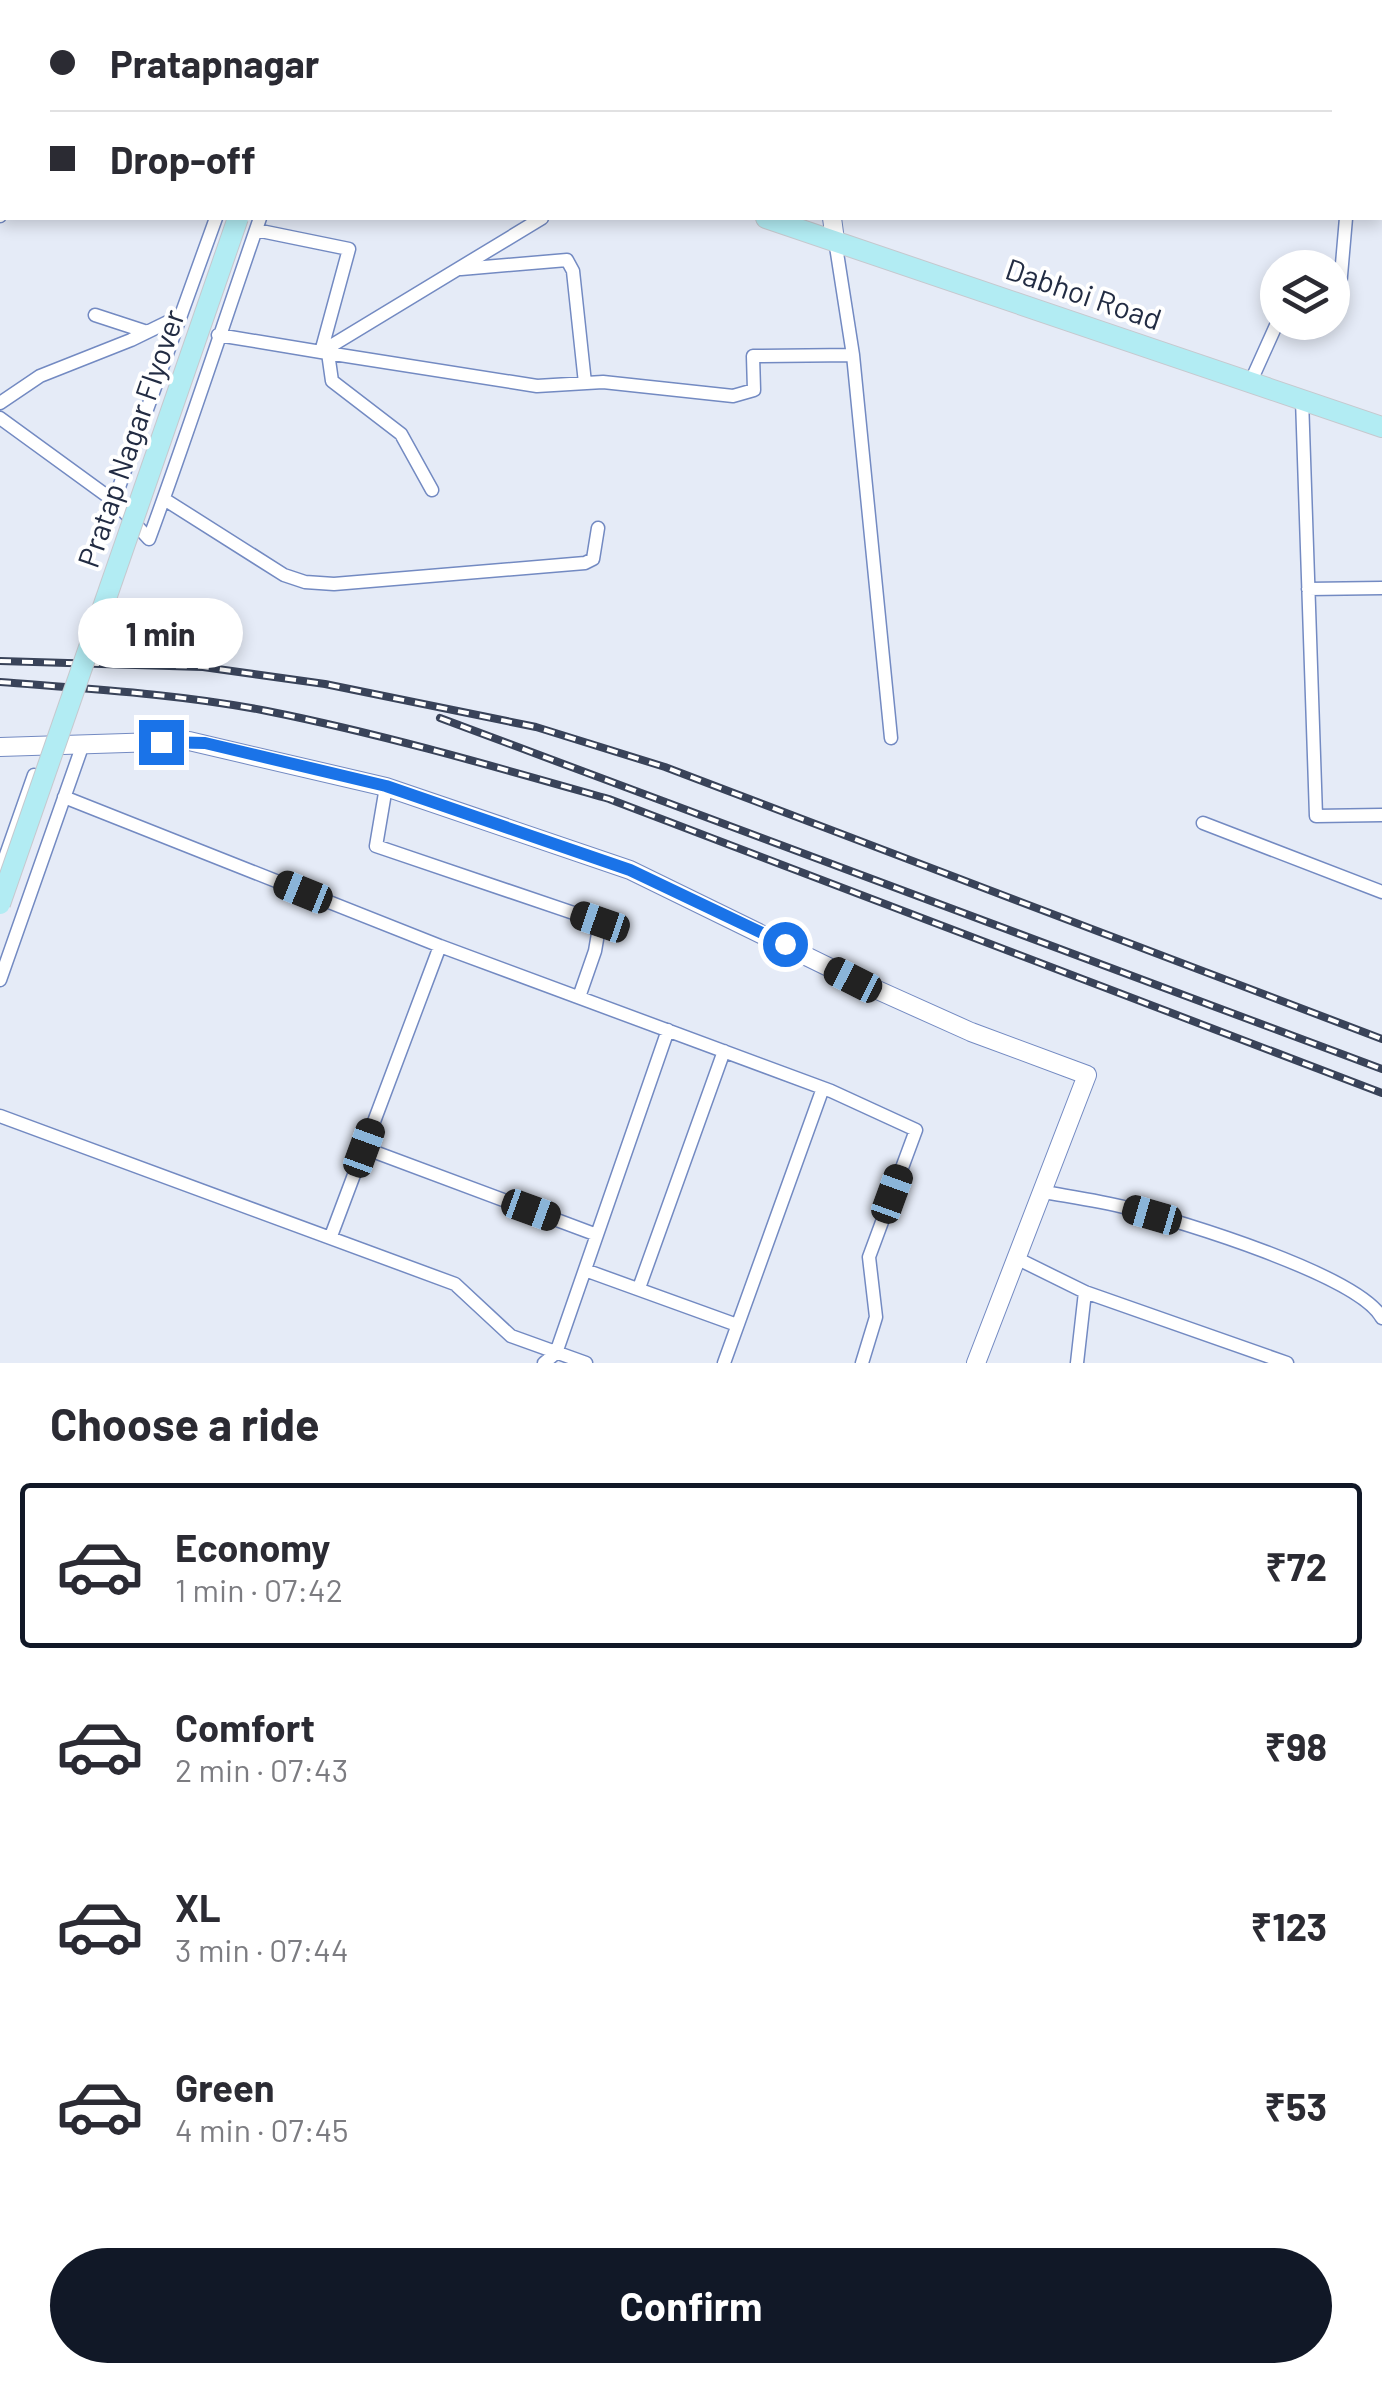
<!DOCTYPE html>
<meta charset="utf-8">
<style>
:root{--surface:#fff;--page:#f7f7f7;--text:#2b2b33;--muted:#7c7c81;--line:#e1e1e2;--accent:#111827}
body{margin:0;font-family:Barlow,sans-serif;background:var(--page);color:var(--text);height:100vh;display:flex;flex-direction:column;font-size:38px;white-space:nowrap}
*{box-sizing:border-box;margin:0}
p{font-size:32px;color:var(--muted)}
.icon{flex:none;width:55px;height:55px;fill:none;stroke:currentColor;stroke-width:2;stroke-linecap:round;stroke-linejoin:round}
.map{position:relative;height:1363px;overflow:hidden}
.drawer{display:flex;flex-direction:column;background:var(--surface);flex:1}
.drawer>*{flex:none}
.top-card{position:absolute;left:0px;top:0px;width:1382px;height:220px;box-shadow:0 5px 15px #0003;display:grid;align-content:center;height:220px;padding:0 50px;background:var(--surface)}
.fabs{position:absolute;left:1260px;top:250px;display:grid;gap:20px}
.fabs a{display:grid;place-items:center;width:90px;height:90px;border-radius:50%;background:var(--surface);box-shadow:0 5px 15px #0003;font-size:50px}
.end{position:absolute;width:45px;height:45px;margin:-22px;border:12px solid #1a73e8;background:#fff;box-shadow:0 0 0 5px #fff}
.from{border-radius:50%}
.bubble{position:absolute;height:70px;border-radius:35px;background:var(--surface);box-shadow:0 5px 15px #0003;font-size:32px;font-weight:700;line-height:70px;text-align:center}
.car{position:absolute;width:30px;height:60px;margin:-30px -15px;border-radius:12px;box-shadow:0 0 8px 2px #0007;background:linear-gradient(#222 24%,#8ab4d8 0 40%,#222 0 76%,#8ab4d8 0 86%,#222 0)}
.top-card b{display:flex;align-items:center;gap:35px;height:95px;font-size:38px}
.top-card b+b{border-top:2px solid var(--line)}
.top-card i{width:25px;height:25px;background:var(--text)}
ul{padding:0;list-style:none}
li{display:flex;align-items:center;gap:30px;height:165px;margin:0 20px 15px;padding:0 30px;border:5px solid transparent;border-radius:10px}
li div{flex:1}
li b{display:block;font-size:38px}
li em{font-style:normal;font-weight:700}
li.active{border-color:var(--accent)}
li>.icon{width:90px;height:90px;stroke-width:1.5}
h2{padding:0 50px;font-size:45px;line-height:120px}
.cta{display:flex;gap:20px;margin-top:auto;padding:20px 50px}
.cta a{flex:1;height:115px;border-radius:60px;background:var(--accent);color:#fff;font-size:40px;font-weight:700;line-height:115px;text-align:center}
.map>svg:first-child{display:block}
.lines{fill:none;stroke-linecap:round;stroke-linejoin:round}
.street-casing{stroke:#738ac2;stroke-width:15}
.secondary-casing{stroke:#738ac2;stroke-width:20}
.primary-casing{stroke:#c6c8ce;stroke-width:22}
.street{stroke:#fff;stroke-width:12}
.secondary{stroke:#fff;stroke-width:18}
.primary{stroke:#b2ecf3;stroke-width:20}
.rail-casing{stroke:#394359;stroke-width:8}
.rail{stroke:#fff;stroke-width:4;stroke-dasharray:11;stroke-linecap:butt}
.primary-bridge-casing{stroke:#c6c8ce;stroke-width:22;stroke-linecap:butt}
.primary-bridge{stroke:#b2ecf3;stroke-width:20}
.route{stroke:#1a73e8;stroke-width:12}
.labels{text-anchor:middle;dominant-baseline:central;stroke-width:8;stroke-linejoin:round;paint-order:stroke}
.street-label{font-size:30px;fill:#222c43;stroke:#fff}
</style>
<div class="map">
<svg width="1382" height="1363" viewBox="0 0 1382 1363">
<rect width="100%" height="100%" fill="#e5ebf7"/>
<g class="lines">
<defs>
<path id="street" d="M 1254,0 L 1264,2
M 465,2 L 466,0
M 504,2 L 505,0
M 1126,2 L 1127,0
M 1177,2 L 1178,0
M 1298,2 L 1299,0
M 0,94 L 2,104
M 1380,128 L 1382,108
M 1380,176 L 1382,176
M 0,216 L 2,169
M 256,230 L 349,249 L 321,352 L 537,386 L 603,382 L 733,396 L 754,390 L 753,356 L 853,355
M 835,240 L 853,355 L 891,738
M 461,269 L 567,260 L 573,271 L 585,383
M 1332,289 L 1340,287 L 1346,218
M 95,315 L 147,332
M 218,335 L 321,352 L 542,218
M 328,353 L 332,381 L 401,434 L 432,490
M 1251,381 L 1278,321
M 1302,399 L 1316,816 L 1382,815
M 0,403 L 40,376 L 131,340 L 178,317
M 0,418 L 114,501 L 149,539 C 188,433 223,325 260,218
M 164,499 L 284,575 L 305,582 L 334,584 L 585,563 L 593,559 L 598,528
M 114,501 L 216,218
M 1308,589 L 1382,588
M 386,787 L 376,846 L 600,922 L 595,951 L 579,997
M 64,797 L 440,946 L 831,1091 L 916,1130 L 869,1257 L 876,1317 L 862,1363
M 1203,823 L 1382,892
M 0,872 L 34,775
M 0,980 L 83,744
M 0,1116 L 455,1284 L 511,1336 L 586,1363
M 364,1148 L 597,1235
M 1044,1192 C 1072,1197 1100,1201 1128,1208 C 1180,1221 1358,1275 1382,1318
M 331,1236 L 440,946
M 1018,1259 L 1085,1292 L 1287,1363
M 585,1270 L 737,1325
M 639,1288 L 724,1051
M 544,1363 L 556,1353 L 668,1030
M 724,1363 L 823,1088
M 1077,1363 L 1085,1292"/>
<path id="secondary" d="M 793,0 L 793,2
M 314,2 L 314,0
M 832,218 L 835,240
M 0,747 L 189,741 L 386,787 L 630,870 L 853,979 L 971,1032 L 1087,1075 L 976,1363"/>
<path id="primary" d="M 766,218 L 1382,427"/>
</defs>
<!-- street casing -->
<use href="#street" class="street-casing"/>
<!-- secondary casing -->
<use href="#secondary" class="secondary-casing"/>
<!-- primary casing -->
<use href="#primary" class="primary-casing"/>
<!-- street -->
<use href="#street" class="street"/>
<!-- secondary -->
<use href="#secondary" class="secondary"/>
<!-- primary -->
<use href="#primary" class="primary"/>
<defs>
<path id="rail" d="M 0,661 L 203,667 L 325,684 L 536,727 L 665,767 L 1382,1039
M 0,682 C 89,689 180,694 267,711 C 382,734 496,767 609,799 L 1382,1093
M 440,718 L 1382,1069"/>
</defs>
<!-- rail casing -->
<use href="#rail" class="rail-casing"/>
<!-- rail -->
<use href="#rail" class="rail"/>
<defs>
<path id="primary-bridge" d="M 0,904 L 238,218"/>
</defs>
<!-- primary-bridge casing -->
<use href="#primary-bridge" class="primary-bridge-casing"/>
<!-- primary-bridge -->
<use href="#primary-bridge" class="primary-bridge"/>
</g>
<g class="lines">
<!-- route -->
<path class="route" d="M 161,742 L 205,743 L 386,786 L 630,870 L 785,944"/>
</g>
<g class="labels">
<!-- street labels -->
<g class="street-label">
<text transform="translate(1084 293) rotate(19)">Dabhoi Road</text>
<text transform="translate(130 438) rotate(-71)">Pratap Nagar Flyover</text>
</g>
</g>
</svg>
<div class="fabs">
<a><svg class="icon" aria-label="layers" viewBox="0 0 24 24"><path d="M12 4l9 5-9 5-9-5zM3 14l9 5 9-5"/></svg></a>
</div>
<i class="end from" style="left:785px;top:944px"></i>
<i class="end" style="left:161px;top:742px"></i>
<div class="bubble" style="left:78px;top:598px;width:165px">1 min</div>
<i class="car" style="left:303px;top:892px;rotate:292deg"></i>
<i class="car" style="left:600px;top:922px;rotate:289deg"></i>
<i class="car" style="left:853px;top:980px;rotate:297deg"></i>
<i class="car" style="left:364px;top:1148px;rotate:20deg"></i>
<i class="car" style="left:892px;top:1194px;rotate:20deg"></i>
<i class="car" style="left:531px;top:1210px;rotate:110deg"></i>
<i class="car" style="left:1152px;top:1215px;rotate:286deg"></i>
<div class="top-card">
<b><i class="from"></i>Pratapnagar</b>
<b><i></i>Drop-off</b>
</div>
</div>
<section class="drawer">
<h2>Choose a ride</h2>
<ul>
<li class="active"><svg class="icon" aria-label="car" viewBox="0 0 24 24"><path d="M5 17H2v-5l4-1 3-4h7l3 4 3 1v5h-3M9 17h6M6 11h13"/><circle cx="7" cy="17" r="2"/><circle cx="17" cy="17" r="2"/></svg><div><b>Economy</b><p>1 min · 07:42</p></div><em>₹72</em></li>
<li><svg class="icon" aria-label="car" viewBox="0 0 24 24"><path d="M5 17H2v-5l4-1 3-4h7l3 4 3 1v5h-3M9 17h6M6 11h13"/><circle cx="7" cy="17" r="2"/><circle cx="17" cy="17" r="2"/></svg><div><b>Comfort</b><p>2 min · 07:43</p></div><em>₹98</em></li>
<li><svg class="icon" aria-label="car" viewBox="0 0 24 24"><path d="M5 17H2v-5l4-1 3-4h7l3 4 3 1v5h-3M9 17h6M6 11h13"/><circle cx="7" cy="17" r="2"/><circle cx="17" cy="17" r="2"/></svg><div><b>XL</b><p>3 min · 07:44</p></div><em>₹123</em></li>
<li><svg class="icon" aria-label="car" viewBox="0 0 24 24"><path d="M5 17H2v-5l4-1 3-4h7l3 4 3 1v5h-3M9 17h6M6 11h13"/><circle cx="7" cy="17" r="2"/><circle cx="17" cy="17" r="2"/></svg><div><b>Green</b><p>4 min · 07:45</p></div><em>₹53</em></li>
</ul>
<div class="cta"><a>Confirm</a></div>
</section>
